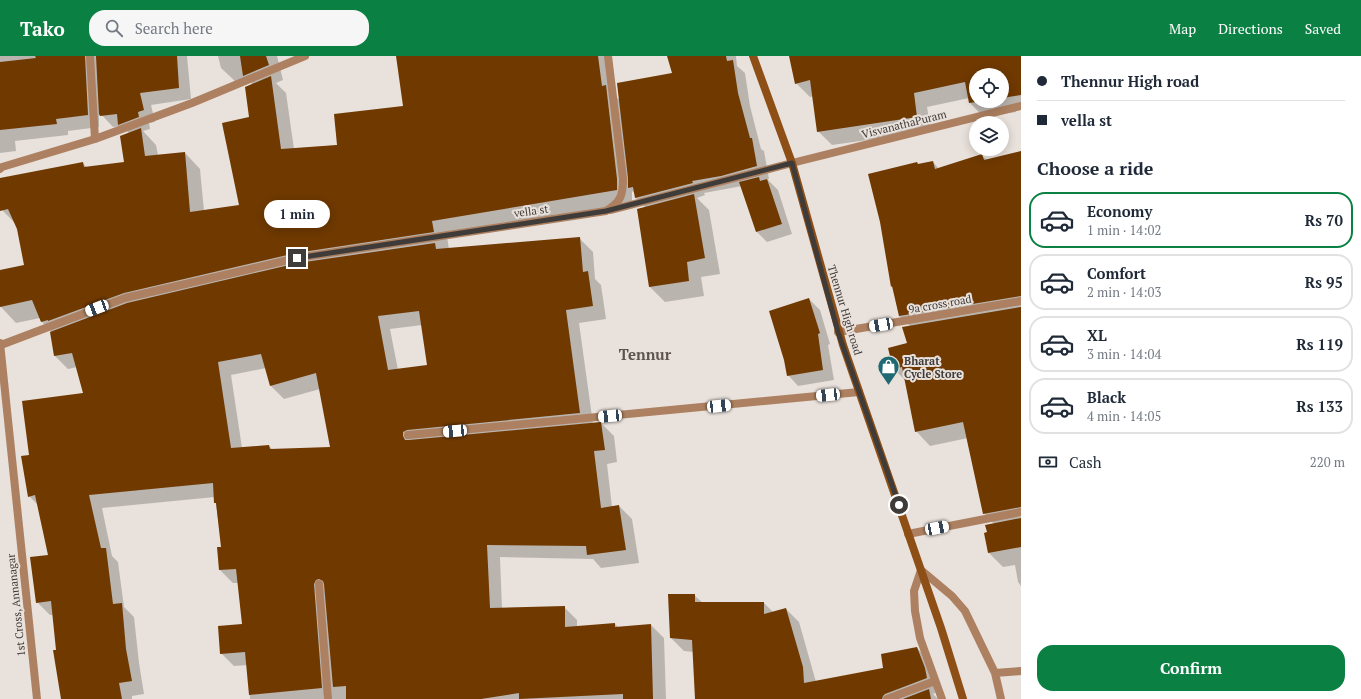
<!DOCTYPE html>
<meta charset="utf-8">
<style>
:root{--surface:#fff;--page:#f6f6f7;--text:#1f2937;--muted:#747a83;--line:#e0e1e3;--accent:#0b8043}
body{margin:0;font-family:"PT Serif",serif;background:var(--page);color:var(--text);height:100vh;display:flex;flex-direction:column;font-size:15px;white-space:nowrap}
*{box-sizing:border-box;margin:0}
p{font-size:13px;color:var(--muted)}
.icon{flex:none;width:22px;height:22px;fill:none;stroke:currentColor;stroke-width:2;stroke-linecap:round;stroke-linejoin:round}
.map{position:relative;flex:1;overflow:hidden}
.panel{display:flex;flex-direction:column;background:var(--surface);width:340px}
.panel>*{flex:none}
.banner{display:grid;align-content:center;height:88px;padding:0 16px;background:var(--surface)}
.fabs{position:absolute;left:969px;top:12px;display:grid;gap:8px}
.fabs a{display:grid;place-items:center;width:40px;height:40px;border-radius:50%;background:var(--surface);box-shadow:0 2px 10px #0003;font-size:20px}
.end{position:absolute;width:18px;height:18px;margin:-9px;border:5px solid #3f3b39;background:#fff;box-shadow:0 0 0 2px #fff}
.from{border-radius:50%}
.bubble{position:absolute;height:28px;border-radius:14px;background:var(--surface);box-shadow:0 2px 10px #0003;font-size:13px;font-weight:600;line-height:28px;text-align:center}
.car{position:absolute;width:12px;height:24px;margin:-12px -6px;border-radius:5px;box-shadow:0 0 3px 1px #0007;background:linear-gradient(#fff 24%,#345 0 40%,#fff 0 76%,#345 0 86%,#fff 0)}
.banner b{display:flex;align-items:center;gap:14px;height:38px;font-size:15px}
.banner b+b{border-top:1px solid var(--line)}
.banner i{width:10px;height:10px;background:var(--text)}
ul{padding:0;list-style:none}
li{display:flex;align-items:center;gap:12px;height:56px;margin:0 8px 6px;padding:0 8px;border:2px solid var(--line);border-radius:16px}
li div{flex:1}
li b{display:block;font-size:15px}
li em{font-style:normal;font-weight:600}
li.on{border-color:var(--accent)}
li>.icon{width:36px;height:36px;stroke-width:1.5}
h2{padding:0 16px;font-size:18px;line-height:48px}
.pay{display:flex;align-items:center;gap:10px;height:44px;padding:0 16px;font-size:15px}
.pay p{margin-inline-start:auto}
.primary-button{display:flex;gap:8px;margin-top:auto;padding:8px 16px}
.primary-button a{flex:1;height:46px;border-radius:16px;background:var(--accent);color:#fff;font-size:16px;font-weight:600;line-height:46px;text-align:center}
header{display:flex;align-items:center;gap:24px;box-sizing:border-box;height:56px;padding:0 20px;background:var(--accent);color:#fff}
header strong{font-size:19px}
nav{display:flex;gap:22px;margin-inline-start:auto;font-size:14px}
.search{width:280px;height:36px;background:var(--page);display:flex;align-items:center;gap:10px;box-sizing:border-box;padding:0 14px;border-radius:16px;color:var(--muted);font-size:15px}
main{display:flex;flex:1;min-height:0}
.map>svg:first-child{display:block}
.shadow{fill:#0003;fill-rule:evenodd}
.building{fill:#6f3900;fill-rule:evenodd}
.lines{fill:none;stroke-linecap:round;stroke-linejoin:round}
.street{stroke:#ac8060;stroke-width:8}
.secondary{stroke:#8d4f16;stroke-width:8}
.route{stroke:#3f3b39;stroke-width:5}
.labels{text-anchor:middle;dominant-baseline:central;stroke-width:4;stroke-linejoin:round;paint-order:stroke}
.street-label{font-size:11px;fill:#3f3b39;stroke:#e9e1db}
.poi-label{font-size:11px;font-weight:bold;fill:#3f3b39;stroke:#e9e1db;text-anchor:start}
.district-label{font-size:15px;font-weight:bold;fill:#5b544f;stroke:#e9e1db}
</style>
<header>
<strong>Tako</strong>
<div class="search"><svg class="icon" aria-label="search" viewBox="0 0 24 24"><circle cx="10" cy="10" r="6"/><path d="M15 15l6 6"/></svg>Search here</div>
<nav><a>Map</a><a>Directions</a><a>Saved</a></nav>
</header>
<main>
<div class="map">
<svg width="1021" height="643" viewBox="0 0 1021 643">
<rect width="100%" height="100%" fill="#e9e1db"/>
<!-- shadow -->
<path class="shadow" d="M 0,0 L 187,0 L 191,43 L 151,49 L 155,66 L 149,67 L 150,73 L 143,75 L 156,89 L 158,99 L 185,97 L 200,113 L 204,155 L 240,150 L 250,61 L 253,29 L 249,24 L 237,27 L 221,12 L 218,0 L 277,0 L 283,24 L 276,27 L 286,37 L 294,93 L 338,89 L 404,50 L 398,0 L 611,0 L 616,41 L 620,44 L 673,18 L 668,0 L 736,0 L 737,10 L 745,17 L 750,50 L 761,93 L 764,95 L 769,123 L 767,123 L 778,134 L 792,178 L 767,186 L 757,176 L 742,130 L 704,137 L 705,139 L 697,142 L 709,154 L 720,218 L 701,221 L 704,240 L 665,246 L 650,231 L 646,152 L 636,142 L 636,138 L 632,135 L 632,150 L 447,181 L 449,193 L 580,183 L 593,196 L 595,223 L 601,229 L 606,263 L 579,267 L 593,368 L 601,367 L 614,380 L 617,406 L 607,408 L 612,451 L 619,450 L 632,463 L 639,507 L 601,512 L 593,503 L 500,501 L 502,553 L 564,551 L 577,564 L 577,571 L 615,568 L 619,572 L 651,569 L 664,582 L 666,643 L 250,643 L 248,609 L 234,610 L 221,597 L 243,569 L 238,527 L 233,527 L 220,514 L 218,492 L 222,492 L 215,441 L 102,452 L 112,500 L 118,506 L 124,551 L 134,561 L 139,607 L 144,638 L 132,640 L 132,643 L 66,643 L 57,595 L 53,559 L 50,559 L 37,546 L 49,500 L 39,450 L 29,440 L 30,400 L 84,338 L 77,311 L 68,313 L 55,300 L 52,277 L 42,266 L 40,262 L 16,267 L 1,251 L 0,215 L 25,210 L 18,173 L 15,167 L 2,154 L 0,142 L 0,123 L 83,107 L 87,112 L 125,107 L 129,77 L 121,70 L 113,71 L 99,56 L 99,71 L 68,75 L 68,79 L 15,85 L 16,95 L 0,97 ZM 422,269 L 428,310 L 398,314 L 390,273 ZM 266,312 L 271,330 L 284,343 L 320,333 L 331,392 L 273,394 L 269,390 L 242,392 L 231,319 Z
M 790,0 L 1021,0 L 1021,46 L 1015,48 L 1016,56 L 984,61 L 970,47 L 969,42 L 927,51 L 931,75 L 832,89 L 818,75 L 814,40 L 810,41 L 796,27 ZM 976,19 L 1002,19 L 1002,45 L 976,45 Z
M 1021,96 L 1021,530 L 1018,526 L 1015,509 L 1003,511 L 989,497 L 988,477 L 994,468 L 984,457 L 968,382 L 930,390 L 916,375 L 905,324 L 894,313 L 889,293 L 908,288 L 910,270 L 899,260 L 893,232 L 892,230 L 917,107 L 919,109 L 933,106 L 939,113 L 982,100 L 987,104 Z
M 809,243 L 820,254 L 830,288 L 828,289 L 834,324 L 798,330 L 788,319 Z
M 694,539 L 703,547 L 764,547 L 774,557 L 786,553 L 799,566 L 816,626 L 885,613 L 917,592 L 930,605 L 939,635 L 933,638 L 938,643 L 696,643 L 694,596 L 684,595 L 671,582 Z"/>
<!-- building -->
<path class="building" d="M 35,0 L 85,0 L 88,59 L 56,63 L 57,68 L 0,74 L 0,6 L 36,2 Z
M 96,0 L 177,0 L 179,32 L 140,37 L 144,54 L 138,56 L 139,61 L 118,69 L 117,58 L 100,60 L 99,58 Z
M 240,0 L 266,0 L 269,9 L 243,20 Z
M 396,0 L 598,0 L 602,30 L 606,29 L 617,123 L 617,134 L 432,165 L 434,176 L 296,197 L 124,237 L 48,265 L 48,264 L 41,266 L 32,244 L 0,251 L 0,214 L 24,209 L 17,173 L 8,153 L 0,155 L 0,122 L 83,106 L 84,111 L 124,106 L 120,80 L 141,72 L 145,100 L 185,96 L 190,156 L 239,149 L 222,67 L 249,61 L 245,31 L 271,20 L 281,93 L 337,89 L 334,58 L 403,50 Z
M 667,0 L 726,0 L 727,5 L 733,4 L 738,37 L 750,82 L 752,82 L 757,110 L 721,120 L 692,125 L 693,127 L 635,142 L 633,131 L 628,132 L 628,122 L 617,27 L 672,17 Z
M 789,0 L 1021,0 L 1021,39 L 1002,42 L 1002,19 L 976,19 L 976,45 L 984,45 L 969,47 L 965,26 L 914,37 L 917,61 L 817,76 L 810,24 L 795,28 Z
M 1021,95 L 1021,240 L 899,260 L 892,230 L 891,231 L 880,166 L 868,118 L 917,106 L 918,108 L 933,105 L 935,113 L 982,98 L 984,104 Z
M 759,121 L 760,125 L 767,123 L 782,168 L 756,176 L 739,126 Z
M 694,138 L 705,202 L 687,206 L 689,225 L 649,231 L 637,153 Z
M 580,181 L 583,216 L 588,215 L 593,250 L 566,254 L 580,357 L 407,374 L 403,376 L 403,380 L 405,384 L 409,384 L 601,366 L 605,394 L 594,395 L 601,452 L 619,449 L 626,494 L 587,499 L 586,490 L 487,489 L 490,552 L 565,550 L 565,571 L 615,567 L 615,571 L 651,568 L 653,643 L 623,643 L 623,638 L 519,643 L 519,637 L 481,643 L 346,643 L 346,630 L 333,631 L 324,528 L 323,525 L 319,523 L 316,524 L 314,528 L 322,632 L 249,639 L 245,596 L 220,598 L 218,570 L 242,568 L 236,513 L 219,514 L 217,491 L 221,491 L 216,447 L 214,447 L 213,427 L 89,439 L 101,492 L 106,492 L 113,548 L 122,547 L 126,593 L 132,625 L 119,627 L 122,643 L 61,643 L 53,594 L 56,594 L 51,545 L 36,547 L 30,501 L 48,499 L 35,439 L 28,441 L 21,400 L 29,399 L 22,345 L 83,337 L 72,297 L 54,300 L 50,276 L 127,247 L 298,207 L 435,187 L 436,193 ZM 419,255 L 427,309 L 388,314 L 378,260 ZM 261,298 L 270,330 L 316,317 L 330,391 L 270,393 L 269,389 L 231,392 L 218,306 Z
M 809,242 L 820,277 L 818,278 L 823,314 L 787,320 L 784,304 L 769,255 Z
M 1021,251 L 1021,451 L 983,458 L 963,366 L 915,376 L 902,311 L 893,313 L 888,292 L 907,287 L 902,271 Z
M 1021,462 L 1021,491 L 988,497 L 984,477 L 987,476 L 985,469 Z
M 668,538 L 695,538 L 695,546 L 764,546 L 764,558 L 786,552 L 803,611 L 804,627 L 883,612 L 881,598 L 917,591 L 925,612 L 927,622 L 885,638 L 883,640 L 882,643 L 695,643 L 692,584 L 670,582 Z
M 929,633 L 931,643 L 903,643 Z"/>
<g class="lines">
<!-- street -->
<path class="street" d="M 90,0 L 95,83
M 0,113 L 2,111 L 95,83 L 192,47 L 305,0
M 611,154 L 792,107 L 1021,50
M 838,276 L 1021,245
M 0,287 L 37,643
M 1,289 L 125,242 L 297,202 L 606,155 C 621,146 623,139 623,123 L 608,0
M 408,379 L 859,336
M 908,478 L 1021,456
M 319,528 L 328,643
M 995,617 L 1021,615
M 887,643 L 935,625
M 942,643 L 920,582 L 915,555 L 914,535 L 921,514 L 952,540 L 965,555 L 995,617 L 1001,643"/>
<!-- secondary -->
<path class="secondary" d="M 753,0 L 792,107 L 843,289 L 941,572 L 963,643"/>
</g>
<g class="lines">
<!-- route -->
<path class="route" d="M 297,202 L 606,155 L 792,107 L 838,276 L 899,449"/>
</g>
<!-- icons -->
<defs>
<symbol id="shop-pin" viewBox="-11 -11 22 30"><path d="M0 17L-7.5 6A9.5 9.5 0 1 1 7.5 6Z" fill="#1e6973" stroke="#e9e1db"/><path d="M-5-2.5h2.3a2.7 3.5 0 0 1 5.4 0H5L5.5 6h-11ZM-1.5-2.5h3a1.5 2.3 0 0 0-3 0Z" fill="#fff"/></symbol>
</defs>
<g fill-rule="evenodd">
<use href="#shop-pin" x="876" y="298" width="25" height="34"/>
</g>
<g class="labels">
<!-- street labels -->
<g class="street-label">
<text transform="translate(904 68) rotate(-14)">VisvanathaPuram</text>
<text transform="translate(531 155) rotate(-8)">vella st</text>
<text transform="translate(940 248) rotate(-10)">9a cross road</text>
<text transform="translate(845 254) rotate(73)">Thennur High road</text>
<text transform="translate(16 549) rotate(-96)">1st Cross, Annanagar</text>
</g>
<!-- poi labels -->
<g class="poi-label">
<text x="904" y="305">Bharat<tspan x="904" dy="13">Cycle Store</tspan></text>
</g>
<!-- district labels -->
<g class="district-label">
<text x="645" y="298">Tennur</text>
</g>
</g>
</svg>
<div class="fabs">
<a><svg class="icon" aria-label="locate" viewBox="0 0 24 24"><circle cx="12" cy="12" r="6"/><path d="M12 2v4M12 18v4M2 12h4M18 12h4"/></svg></a>
<a><svg class="icon" aria-label="layers" viewBox="0 0 24 24"><path d="M12 4l9 5-9 5-9-5zM3 14l9 5 9-5"/></svg></a>
</div>
<i class="end from" style="left:899px;top:449px"></i>
<i class="end" style="left:297px;top:202px"></i>
<div class="bubble" style="left:264px;top:144px;width:66px">1 min</div>
<i class="car" style="left:97px;top:252px;rotate:249deg"></i>
<i class="car" style="left:881px;top:269px;rotate:260deg"></i>
<i class="car" style="left:828px;top:339px;rotate:264deg"></i>
<i class="car" style="left:719px;top:350px;rotate:84deg"></i>
<i class="car" style="left:610px;top:360px;rotate:265deg"></i>
<i class="car" style="left:455px;top:375px;rotate:265deg"></i>
<i class="car" style="left:937px;top:472px;rotate:79deg"></i>
</div>
<section class="panel">
<div class="banner">
<b><i class="from"></i>Thennur High road</b>
<b><i></i>vella st</b>
</div>
<h2>Choose a ride</h2>
<ul>
<li class="on"><svg class="icon" aria-label="car" viewBox="0 0 24 24"><path d="M5 17H2v-5l4-1 3-4h7l3 4 3 1v5h-3M9 17h6M6 11h13"/><circle cx="7" cy="17" r="2"/><circle cx="17" cy="17" r="2"/></svg><div><b>Economy</b><p>1 min · 14:02</p></div><em>Rs 70</em></li>
<li><svg class="icon" aria-label="car" viewBox="0 0 24 24"><path d="M5 17H2v-5l4-1 3-4h7l3 4 3 1v5h-3M9 17h6M6 11h13"/><circle cx="7" cy="17" r="2"/><circle cx="17" cy="17" r="2"/></svg><div><b>Comfort</b><p>2 min · 14:03</p></div><em>Rs 95</em></li>
<li><svg class="icon" aria-label="car" viewBox="0 0 24 24"><path d="M5 17H2v-5l4-1 3-4h7l3 4 3 1v5h-3M9 17h6M6 11h13"/><circle cx="7" cy="17" r="2"/><circle cx="17" cy="17" r="2"/></svg><div><b>XL</b><p>3 min · 14:04</p></div><em>Rs 119</em></li>
<li><svg class="icon" aria-label="car" viewBox="0 0 24 24"><path d="M5 17H2v-5l4-1 3-4h7l3 4 3 1v5h-3M9 17h6M6 11h13"/><circle cx="7" cy="17" r="2"/><circle cx="17" cy="17" r="2"/></svg><div><b>Black</b><p>4 min · 14:05</p></div><em>Rs 133</em></li>
</ul>
<div class="pay"><svg class="icon" aria-label="cash" viewBox="0 0 24 24"><path d="M3 7h18v10H3z"/><circle cx="12" cy="12" r="2"/></svg>Cash<p>220 m</p></div>
<div class="primary-button"><a>Confirm</a></div>
</section>
</main>
